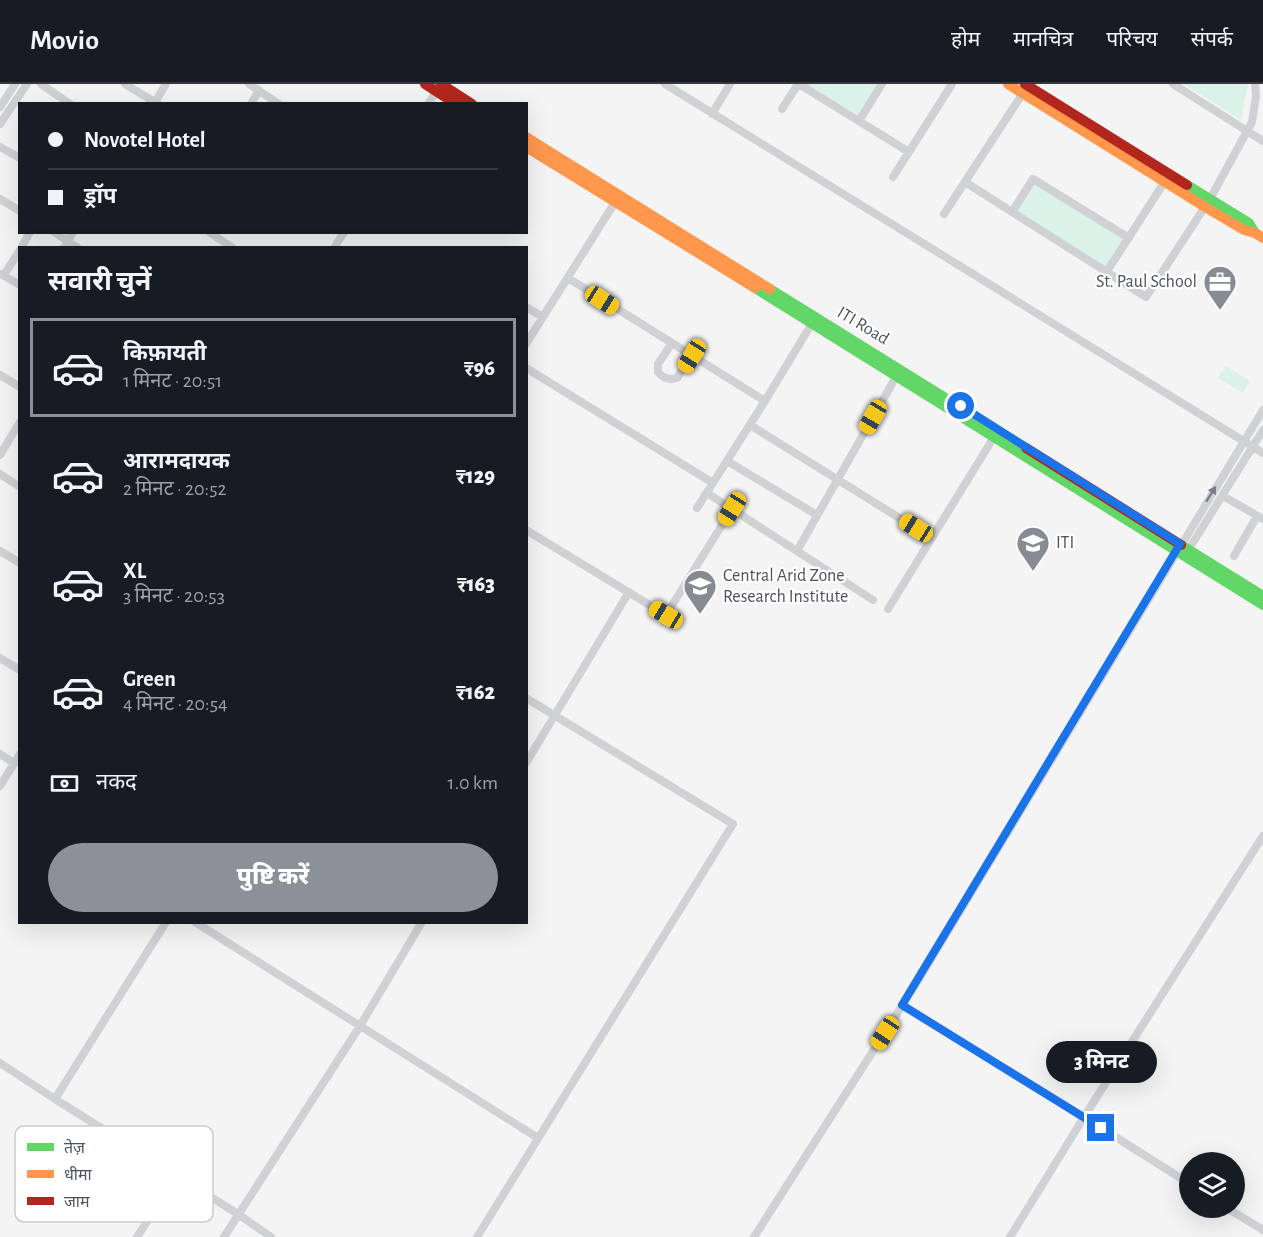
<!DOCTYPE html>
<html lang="hi">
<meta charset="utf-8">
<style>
:root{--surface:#171b24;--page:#242831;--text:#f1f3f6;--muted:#9ea1a6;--line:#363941;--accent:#8c9099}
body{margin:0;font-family:"Alegreya Sans","Noto Sans Devanagari",sans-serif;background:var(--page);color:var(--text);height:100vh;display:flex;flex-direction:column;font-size:22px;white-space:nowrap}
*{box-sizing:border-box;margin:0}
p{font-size:20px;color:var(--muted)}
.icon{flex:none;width:33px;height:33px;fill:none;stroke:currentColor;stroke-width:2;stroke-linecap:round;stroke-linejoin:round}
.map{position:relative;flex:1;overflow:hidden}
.side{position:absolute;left:18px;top:162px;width:510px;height:678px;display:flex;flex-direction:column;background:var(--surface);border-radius:0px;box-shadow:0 6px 24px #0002}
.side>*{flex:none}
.hud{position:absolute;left:18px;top:18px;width:510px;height:132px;border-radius:0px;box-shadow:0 6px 24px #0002;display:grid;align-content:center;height:132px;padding:0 30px;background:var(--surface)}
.buttons{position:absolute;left:1179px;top:1068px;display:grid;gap:12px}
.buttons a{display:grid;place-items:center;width:66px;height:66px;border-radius:50%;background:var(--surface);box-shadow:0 6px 24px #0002;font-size:30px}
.end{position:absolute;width:27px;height:27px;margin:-14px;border:8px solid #1a73e8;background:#fff;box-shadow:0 0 0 3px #fff}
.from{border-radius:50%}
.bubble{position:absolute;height:42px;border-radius:21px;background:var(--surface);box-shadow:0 6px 24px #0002;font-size:20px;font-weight:800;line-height:42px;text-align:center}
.car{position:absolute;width:18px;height:36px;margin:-18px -9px;border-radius:8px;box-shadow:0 0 4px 2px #0007;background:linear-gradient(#f5c518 24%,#345 0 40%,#f5c518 0 76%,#345 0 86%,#f5c518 0)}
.hud b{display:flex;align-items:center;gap:21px;height:57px;font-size:22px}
.hud b+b{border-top:2px solid var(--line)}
.hud i{width:15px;height:15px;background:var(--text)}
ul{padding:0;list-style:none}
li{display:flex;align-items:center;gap:18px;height:99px;margin:0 12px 9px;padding:0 18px;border:3px solid transparent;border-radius:0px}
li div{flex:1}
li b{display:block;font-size:22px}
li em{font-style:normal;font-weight:800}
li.active{border-color:var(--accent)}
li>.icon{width:54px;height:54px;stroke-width:1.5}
h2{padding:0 30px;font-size:27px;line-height:72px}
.pay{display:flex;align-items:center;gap:15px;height:66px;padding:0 30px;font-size:22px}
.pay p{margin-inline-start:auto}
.button{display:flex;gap:12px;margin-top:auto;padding:12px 30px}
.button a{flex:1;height:69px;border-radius:36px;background:var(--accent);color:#fff;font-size:24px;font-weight:800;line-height:69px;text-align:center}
header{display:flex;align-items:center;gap:36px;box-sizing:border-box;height:84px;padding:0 30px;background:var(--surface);border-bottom:2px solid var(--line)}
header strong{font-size:28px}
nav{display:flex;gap:33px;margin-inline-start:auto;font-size:21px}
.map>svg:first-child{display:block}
.green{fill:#daf2e7}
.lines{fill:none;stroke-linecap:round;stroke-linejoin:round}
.street{stroke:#cfd1d4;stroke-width:8}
.fast{stroke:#63d668;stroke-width:10}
.slow{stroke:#ff974d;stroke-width:10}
.jam{stroke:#b3261e;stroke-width:10}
.oneway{fill:#797f89}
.route{stroke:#1a73e8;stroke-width:8}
.labels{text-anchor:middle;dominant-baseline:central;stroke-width:4.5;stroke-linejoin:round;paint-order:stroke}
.poi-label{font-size:18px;fill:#4b5360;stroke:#fff;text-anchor:start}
.street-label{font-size:18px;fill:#4b5360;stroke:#fff}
.key{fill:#fff;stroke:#c9cbcf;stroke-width:1.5}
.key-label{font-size:16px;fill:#4b5360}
</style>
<header>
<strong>Movio</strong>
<nav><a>होम</a><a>मानचित्र</a><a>परिचय</a><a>संपर्क</a></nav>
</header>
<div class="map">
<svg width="1263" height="1153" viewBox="0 0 1263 1153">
<rect width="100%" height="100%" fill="#f4f4f4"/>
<!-- green -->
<path class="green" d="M 806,0 L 879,0 L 860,32 Z
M 1184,0 L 1248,0 L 1241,36 Z
M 1033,99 L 1125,156 L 1107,184 L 1015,127 Z
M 1226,282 L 1250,297 L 1243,309 L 1218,294 Z"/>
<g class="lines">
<!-- street -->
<path class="street" d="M 41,0 L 70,20
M 125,0 L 158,20
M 249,0 L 279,20
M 665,0 L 1263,369
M 799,0 L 909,68
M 1173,0 L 1263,57
M 154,20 L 166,0
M 251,20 L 259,6
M 428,20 L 439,4
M 0,23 L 15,0
M 782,25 L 798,0
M 712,30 L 730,0
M 859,37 L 882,0
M 0,40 L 27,0
M 0,63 L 20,74
M 893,93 L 952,0
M 965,98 L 1146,213 L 1210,115 L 1252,38 L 1256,12 L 1255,0
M 0,115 L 20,127
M 1012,128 L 1033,95 L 1129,154
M 944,130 L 1023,9
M 54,148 L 78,164
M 209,148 L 233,164
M 21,164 L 30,148
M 64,164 L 73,148
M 334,164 L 344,148
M 1106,189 L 1165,97
M 1,190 L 20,201
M 4,191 L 20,166
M 568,194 L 765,317 L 697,424
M 526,223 L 543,233
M 672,259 L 658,280 L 658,288 C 663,294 669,297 677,294 L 692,271
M 526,260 L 617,115
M 526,284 L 713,399
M 0,291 L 20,303
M 765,317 L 814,236
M 750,341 L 917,445
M 0,371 L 20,338
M 727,377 L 817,431
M 0,390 L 20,403
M 707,409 L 873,516
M 1223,412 L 1263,435
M 526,446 L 666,531 L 732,425
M 1189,465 L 1263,346
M 0,467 L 20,479
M 797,467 L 897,291
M 1234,472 L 1257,432
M 888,525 L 994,353
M 0,574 L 20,586
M 0,670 L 14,679
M 526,679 L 629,508
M 0,702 L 20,670
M 195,838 L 538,1054
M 902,921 L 1084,1033 L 1010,1153
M 0,979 L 55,1015 L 166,838
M 55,1015 L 238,1130 L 271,1153
M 1190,1100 L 1084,1033 L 1263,752
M 1227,1124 L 1263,1146
M 137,1153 L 177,1092
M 224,1153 L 360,942 L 422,838
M 477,1153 L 733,740 L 526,614
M 754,1153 L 916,900 L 1263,326"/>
<!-- fast -->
<path class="fast" d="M 1187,101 L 1249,139 L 1255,149
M 755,204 L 1263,521
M 770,205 L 1026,364
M 1181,461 L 1263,512"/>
<!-- slow -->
<path class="slow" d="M 1008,0 L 1205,123 L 1244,146 L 1255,149 L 1263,154
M 526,53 L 770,205
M 526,63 L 755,204"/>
<!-- jam -->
<path class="jam" d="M 425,0 L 456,20
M 441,0 L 472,20
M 1025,0 L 1187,101
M 1026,364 L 1181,461"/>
</g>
<!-- one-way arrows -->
<defs><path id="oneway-solid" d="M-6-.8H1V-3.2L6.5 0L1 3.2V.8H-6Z" transform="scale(1.5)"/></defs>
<use class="oneway" href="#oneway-solid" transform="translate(1211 410) rotate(-58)"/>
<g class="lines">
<!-- route -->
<path class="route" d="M 961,322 L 1180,460 L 902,921 L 1101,1044"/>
</g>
<!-- icons -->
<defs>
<symbol id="office-pin" viewBox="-11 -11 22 30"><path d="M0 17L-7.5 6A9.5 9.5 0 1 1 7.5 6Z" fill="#868b94" stroke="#fff"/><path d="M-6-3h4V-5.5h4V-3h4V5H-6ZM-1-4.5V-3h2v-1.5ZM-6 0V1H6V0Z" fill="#fff"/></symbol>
<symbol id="university-pin" viewBox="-11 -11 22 30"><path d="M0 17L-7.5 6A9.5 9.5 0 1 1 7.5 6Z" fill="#868b94" stroke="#fff"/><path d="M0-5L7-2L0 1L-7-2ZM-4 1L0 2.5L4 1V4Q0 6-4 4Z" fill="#fff"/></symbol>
</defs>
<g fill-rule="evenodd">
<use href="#office-pin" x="1201" y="179" width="38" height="52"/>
<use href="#university-pin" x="1014" y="440" width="38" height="52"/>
<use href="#university-pin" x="681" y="483" width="38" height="52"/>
</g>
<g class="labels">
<!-- poi labels -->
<g class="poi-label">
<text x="1197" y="198" text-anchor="end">St. Paul School</text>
<text x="1056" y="459">ITI</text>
<text x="723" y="492">Central Arid Zone<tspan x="723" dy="21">Research Institute</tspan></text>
</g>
<!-- street labels -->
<g class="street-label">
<text transform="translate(863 242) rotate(31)">ITI Road</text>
</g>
</g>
<!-- legend -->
<rect x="15" y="1042" width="198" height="96" rx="9" class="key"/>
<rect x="27" y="1059" width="27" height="8" fill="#63d668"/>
<rect x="27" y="1086" width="27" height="8" fill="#ff974d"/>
<rect x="27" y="1113" width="27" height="8" fill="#b3261e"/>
<g class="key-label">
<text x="64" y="1069">तेज़</text>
<text x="64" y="1096">धीमा</text>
<text x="64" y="1123">जाम</text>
</g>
</svg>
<div class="buttons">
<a><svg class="icon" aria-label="layers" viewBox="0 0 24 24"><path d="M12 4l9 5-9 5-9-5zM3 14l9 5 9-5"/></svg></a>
</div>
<i class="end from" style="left:961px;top:322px"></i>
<i class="end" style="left:1101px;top:1044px"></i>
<div class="bubble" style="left:1046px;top:957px;width:111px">3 मिनट</div>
<i class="car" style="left:602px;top:216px;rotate:122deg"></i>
<i class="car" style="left:692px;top:272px;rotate:212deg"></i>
<i class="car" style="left:873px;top:333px;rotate:210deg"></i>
<i class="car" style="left:732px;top:425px;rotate:212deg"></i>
<i class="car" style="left:916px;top:444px;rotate:302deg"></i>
<i class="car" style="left:666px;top:531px;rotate:301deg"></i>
<i class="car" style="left:885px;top:949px;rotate:213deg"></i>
<div class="hud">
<b><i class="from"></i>Novotel Hotel</b>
<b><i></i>ड्रॉप</b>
</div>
<section class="side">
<h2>सवारी चुनें</h2>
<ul>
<li class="active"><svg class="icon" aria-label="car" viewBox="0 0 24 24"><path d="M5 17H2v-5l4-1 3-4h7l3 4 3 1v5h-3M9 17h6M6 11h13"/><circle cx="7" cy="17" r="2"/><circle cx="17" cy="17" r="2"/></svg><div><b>किफ़ायती</b><p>1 मिनट · 20:51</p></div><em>₹96</em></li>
<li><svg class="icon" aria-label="car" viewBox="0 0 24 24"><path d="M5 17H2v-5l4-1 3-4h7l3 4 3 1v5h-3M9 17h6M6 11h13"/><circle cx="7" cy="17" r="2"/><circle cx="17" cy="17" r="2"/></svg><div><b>आरामदायक</b><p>2 मिनट · 20:52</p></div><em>₹129</em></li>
<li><svg class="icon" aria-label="car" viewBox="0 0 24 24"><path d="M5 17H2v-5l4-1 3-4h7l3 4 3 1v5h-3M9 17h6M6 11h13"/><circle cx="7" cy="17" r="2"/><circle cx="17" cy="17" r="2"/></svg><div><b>XL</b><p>3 मिनट · 20:53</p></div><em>₹163</em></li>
<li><svg class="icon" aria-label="car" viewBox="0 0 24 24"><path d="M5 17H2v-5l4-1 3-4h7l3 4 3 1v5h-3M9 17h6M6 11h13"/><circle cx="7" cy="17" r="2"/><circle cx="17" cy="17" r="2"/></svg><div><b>Green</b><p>4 मिनट · 20:54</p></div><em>₹162</em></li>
</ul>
<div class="pay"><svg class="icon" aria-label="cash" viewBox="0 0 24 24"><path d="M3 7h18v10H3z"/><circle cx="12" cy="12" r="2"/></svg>नकद<p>1.0 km</p></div>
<div class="button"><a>पुष्टि करें</a></div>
</section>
</div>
